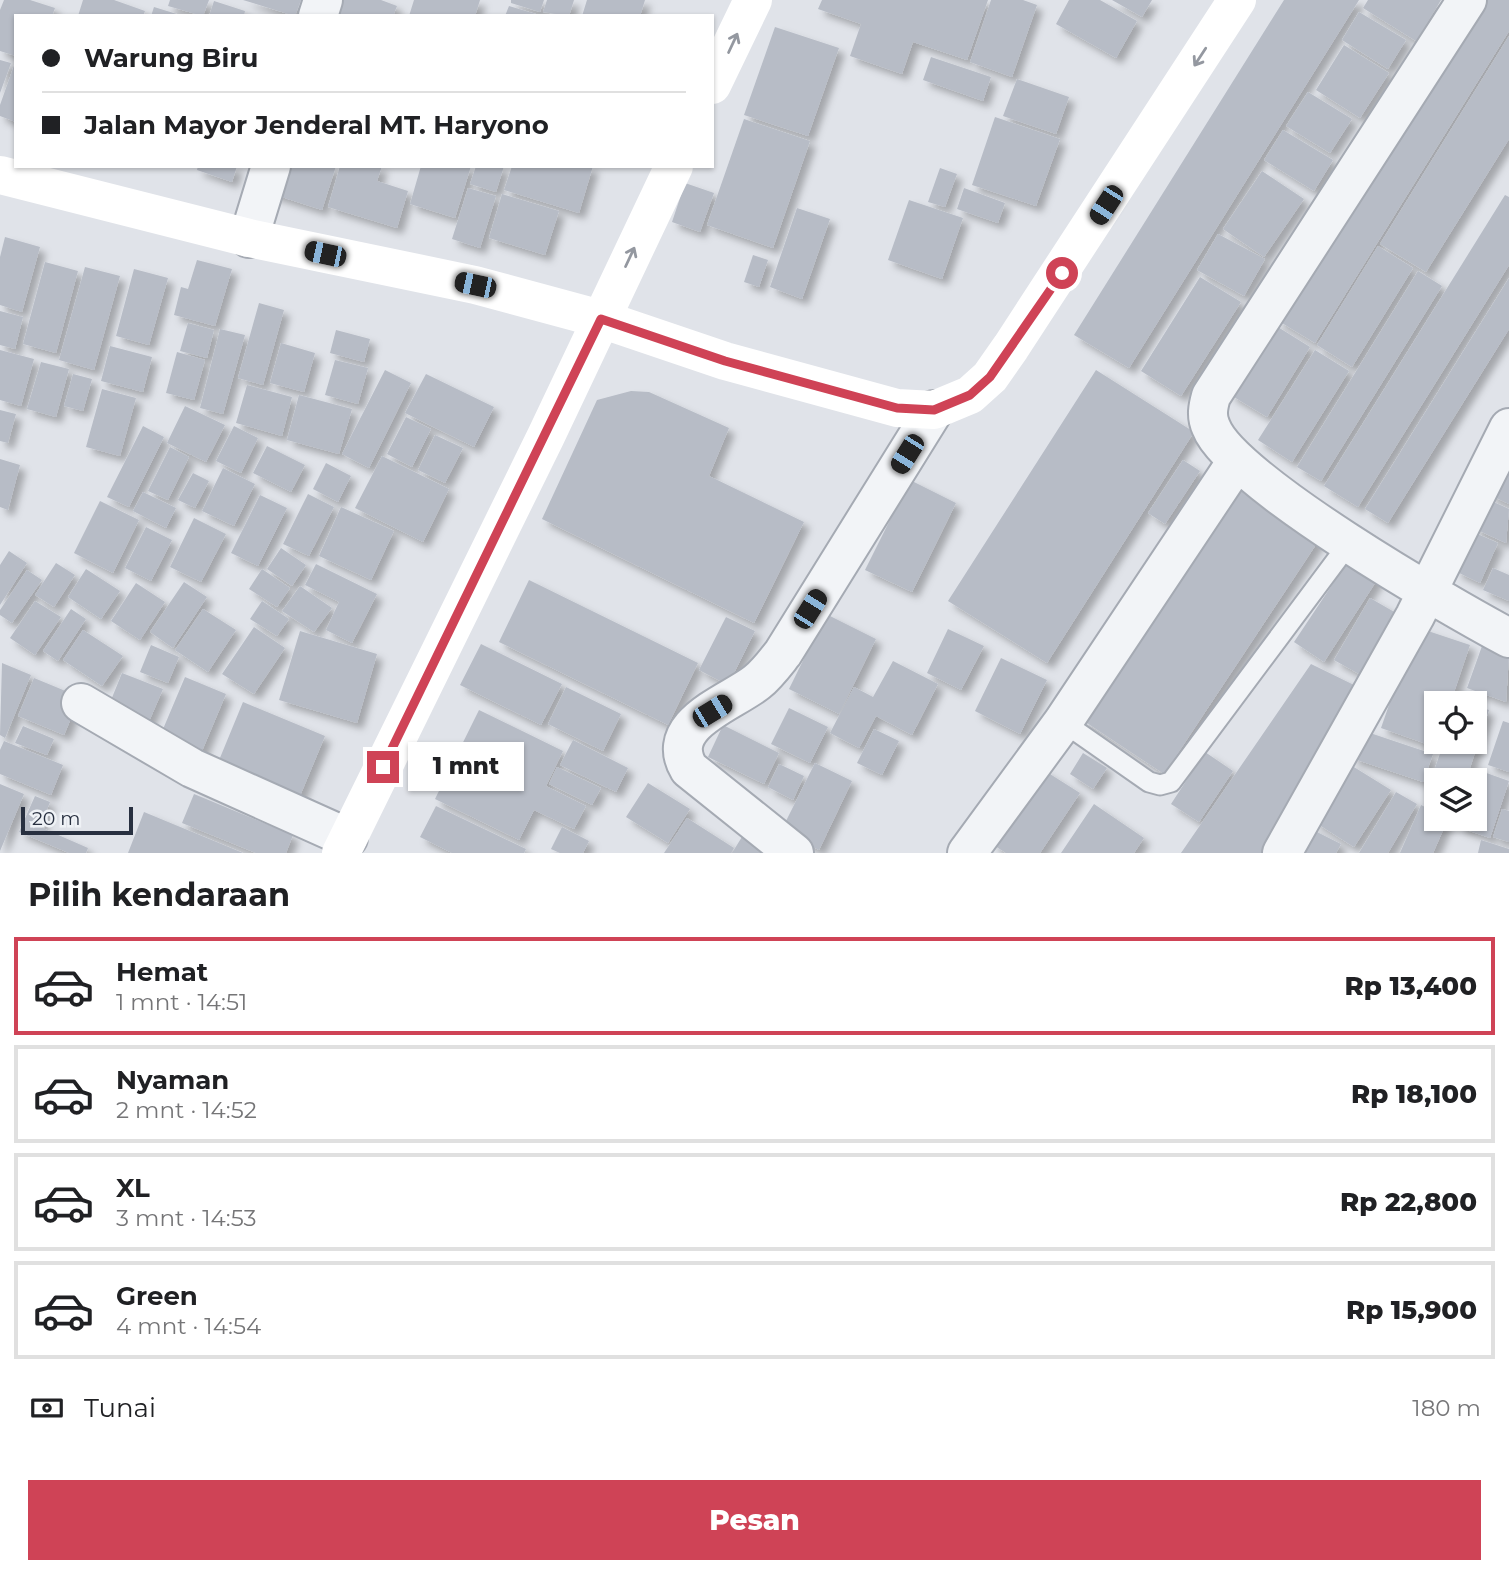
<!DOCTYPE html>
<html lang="id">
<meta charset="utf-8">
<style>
:root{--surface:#fff;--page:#f6f6f6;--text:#202124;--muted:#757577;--line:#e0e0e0;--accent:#cf4356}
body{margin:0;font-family:Montserrat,sans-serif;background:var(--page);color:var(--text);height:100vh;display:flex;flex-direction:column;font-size:26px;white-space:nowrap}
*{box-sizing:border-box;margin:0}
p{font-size:23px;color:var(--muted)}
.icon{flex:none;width:38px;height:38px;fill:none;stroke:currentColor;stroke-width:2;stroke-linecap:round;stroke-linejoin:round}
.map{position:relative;height:853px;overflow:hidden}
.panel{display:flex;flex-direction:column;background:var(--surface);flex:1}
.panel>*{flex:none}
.banner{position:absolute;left:14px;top:14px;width:700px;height:154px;border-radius:0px;box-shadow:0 2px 5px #0004;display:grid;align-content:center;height:154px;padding:0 28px;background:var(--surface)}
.fabs{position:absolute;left:1424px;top:691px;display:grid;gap:14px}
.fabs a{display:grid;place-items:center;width:63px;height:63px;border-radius:0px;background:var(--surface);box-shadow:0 2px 5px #0004;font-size:35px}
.scale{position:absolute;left:21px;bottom:18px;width:112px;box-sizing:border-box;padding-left:7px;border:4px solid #283040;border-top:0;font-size:19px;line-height:24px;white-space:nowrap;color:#283040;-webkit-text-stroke:5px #eff2f6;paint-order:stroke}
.end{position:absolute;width:32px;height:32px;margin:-16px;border:9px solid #cf4356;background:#fff;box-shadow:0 0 0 4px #fff}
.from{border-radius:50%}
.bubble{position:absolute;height:49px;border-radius:0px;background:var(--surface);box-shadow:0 2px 5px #0004;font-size:23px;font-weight:800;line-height:49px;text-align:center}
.car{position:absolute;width:21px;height:42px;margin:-21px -10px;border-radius:9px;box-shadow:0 0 5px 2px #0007;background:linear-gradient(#222 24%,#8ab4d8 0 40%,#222 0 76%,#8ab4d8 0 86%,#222 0)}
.banner b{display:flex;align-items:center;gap:24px;height:66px;font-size:26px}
.banner b+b{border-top:2px solid var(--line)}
.banner i{width:18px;height:18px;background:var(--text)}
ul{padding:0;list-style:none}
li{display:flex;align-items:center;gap:21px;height:98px;margin:0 14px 10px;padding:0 14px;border:4px solid var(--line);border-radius:0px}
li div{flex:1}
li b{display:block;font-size:26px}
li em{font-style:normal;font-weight:800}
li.active{border-color:var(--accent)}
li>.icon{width:63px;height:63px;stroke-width:1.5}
h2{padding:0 28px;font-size:32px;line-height:84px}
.pay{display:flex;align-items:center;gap:18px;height:77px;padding:0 28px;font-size:26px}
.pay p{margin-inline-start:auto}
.button{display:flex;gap:14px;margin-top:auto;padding:14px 28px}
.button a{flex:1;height:80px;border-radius:0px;background:var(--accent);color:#fff;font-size:28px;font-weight:800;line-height:80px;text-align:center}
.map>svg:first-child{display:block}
.building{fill:#b7bcc6;filter:url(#shadow)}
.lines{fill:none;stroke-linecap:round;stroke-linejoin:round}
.service-casing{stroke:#a5aab3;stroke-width:23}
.minor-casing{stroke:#a5aab3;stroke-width:42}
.service{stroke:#f2f4f7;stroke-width:19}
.minor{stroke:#f2f4f7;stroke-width:38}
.secondary{stroke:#fff;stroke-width:38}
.oneway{stroke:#9498a0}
.route{stroke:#cf4356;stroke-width:9}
</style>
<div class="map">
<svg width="1509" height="853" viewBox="0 0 1509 853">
<defs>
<filter id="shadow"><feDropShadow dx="6" dy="6" stdDeviation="3.5" flood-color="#0004"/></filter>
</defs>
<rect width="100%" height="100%" fill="#e0e3e9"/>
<!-- building -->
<path class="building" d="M 4,0 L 30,0 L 55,8 L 52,16 L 16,16 L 16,56 L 0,51 L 0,10 Z
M 83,0 L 114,0 L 145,11 L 143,16 L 78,16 Z
M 170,0 L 209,0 L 203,16 L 168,6 Z
M 243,0 L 301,0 L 295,16 Z
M 337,0 L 381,0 L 397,6 L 393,16 L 331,16 Z
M 414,0 L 480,0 L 475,16 L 409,16 Z
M 511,0 L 544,0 L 540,12 L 511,3 Z
M 547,0 L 574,0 L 569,16 L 543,12 Z
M 587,0 L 645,0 L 640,16 L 582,16 Z
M 822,0 L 988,0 L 967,60 L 913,42 L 902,74 L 850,56 L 861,24 L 818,9 Z
M 991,0 L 1023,0 L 1037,5 L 1012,77 L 970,62 Z
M 1069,0 L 1100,0 L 1137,21 L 1116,58 L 1056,24 Z
M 1112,0 L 1152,0 L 1142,17 Z
M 1284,0 L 1359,0 L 1129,368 L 1074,335 Z
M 1368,0 L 1441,0 L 1416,41 L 1363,8 Z
M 1476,0 L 1509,0 L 1509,31 L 1315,343 L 1277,320 Z
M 214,1 L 245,11 L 244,16 L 209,16 Z
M 509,6 L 539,15 L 539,16 L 505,16 Z
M 154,7 L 180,15 L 179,16 L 151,16 Z
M 1359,12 L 1406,40 L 1388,69 L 1342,40 Z
M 775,27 L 839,48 L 808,136 L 744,115 Z
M 1509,36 L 1509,139 L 1426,272 L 1380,244 Z
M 1344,45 L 1389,73 L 1360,118 L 1316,90 Z
M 931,57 L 991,77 L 983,101 L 923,80 Z
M 0,60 L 11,63 L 0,93 Z
M 16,60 L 16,122 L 0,116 L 0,105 Z
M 1017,79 L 1069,97 L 1056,134 L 1003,116 Z
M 1308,92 L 1352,119 L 1330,153 L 1286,126 Z
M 995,117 L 1060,139 L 1036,206 L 972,185 Z
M 744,119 L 810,141 L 773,248 L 707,225 Z
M 1283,130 L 1333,160 L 1314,191 L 1264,160 Z
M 198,166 L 237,166 L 232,182 L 197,170 Z
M 277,166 L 336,166 L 322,210 L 269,193 Z
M 340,166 L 382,166 L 377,181 L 408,191 L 397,228 L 328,207 Z
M 421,166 L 471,166 L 455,218 L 410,204 Z
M 476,166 L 504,166 L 496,192 L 470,184 Z
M 512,166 L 593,166 L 579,213 L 504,190 Z
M 940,168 L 957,174 L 945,207 L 928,202 Z
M 1262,171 L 1304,199 L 1264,257 L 1223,229 Z
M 685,183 L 714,193 L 700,232 L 672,222 Z
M 468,188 L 496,196 L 480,248 L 452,239 Z
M 964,188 L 1005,203 L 998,223 L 957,209 Z
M 502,194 L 559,211 L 545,255 L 489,238 Z
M 1505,195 L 1509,197 L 1509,265 L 1358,507 L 1324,486 Z
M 909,200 L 963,218 L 942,279 L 888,260 Z
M 797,208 L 830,219 L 802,299 L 770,287 Z
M 1218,234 L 1265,259 L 1244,296 L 1197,270 Z
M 5,237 L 40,247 L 22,312 L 0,305 L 0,257 Z
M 1378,246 L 1413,268 L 1352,367 L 1317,345 Z
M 753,255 L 768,260 L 759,287 L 744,282 Z
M 197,260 L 232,269 L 215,326 L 174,315 L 181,287 L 188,289 Z
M 45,262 L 78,271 L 56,353 L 23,344 Z
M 85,267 L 120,276 L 94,370 L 59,360 Z
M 134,269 L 168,278 L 149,345 L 116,336 Z
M 1418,271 L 1442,286 L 1321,481 L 1297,467 Z
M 1200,277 L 1241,302 L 1181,396 L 1141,371 Z
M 1509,278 L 1509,329 L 1388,523 L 1365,509 Z
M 259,303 L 284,310 L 263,385 L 238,378 Z
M 0,311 L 23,317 L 15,349 L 0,345 Z
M 188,323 L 214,330 L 207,358 L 180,351 Z
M 1273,324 L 1310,347 L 1267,417 L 1229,394 Z
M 220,329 L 245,335 L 223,414 L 200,408 Z
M 336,330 L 370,339 L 364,362 L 330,353 Z
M 281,343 L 315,353 L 304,392 L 270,383 Z
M 110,346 L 152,357 L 143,392 L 101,381 Z
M 0,350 L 34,359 L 21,406 L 0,400 Z
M 1315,350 L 1349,371 L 1292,462 L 1258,440 Z
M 177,352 L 205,360 L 194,400 L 166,393 Z
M 335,360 L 368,368 L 358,404 L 325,395 Z
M 41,362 L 69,369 L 56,417 L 27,409 Z
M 385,370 L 411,383 L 369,468 L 342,454 Z
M 1096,370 L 1194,432 L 1047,663 L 948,601 Z
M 73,374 L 92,379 L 83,411 L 64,406 Z
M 426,374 L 494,407 L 474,447 L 405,413 Z
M 247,385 L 292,397 L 282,436 L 236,423 Z
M 102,389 L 136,398 L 120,456 L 86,447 Z
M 631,391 L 649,392 L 729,428 L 709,476 L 804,522 L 754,623 L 542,519 L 597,400 Z
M 299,395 L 352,409 L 339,454 L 287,440 Z
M 185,406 L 225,425 L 206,462 L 167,443 Z
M 0,410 L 16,414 L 8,443 L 0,441 Z
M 406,417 L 431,429 L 412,467 L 387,454 Z
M 143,426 L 164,437 L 129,507 L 107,497 Z
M 234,426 L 258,438 L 241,473 L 216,461 Z
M 435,435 L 463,448 L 445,483 L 418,470 Z
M 267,446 L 305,465 L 291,492 L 253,473 Z
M 170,447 L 189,457 L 168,500 L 148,491 Z
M 382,456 L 449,489 L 423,542 L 355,508 Z
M 1509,457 L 1509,504 L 1488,494 Z
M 0,459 L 20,465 L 8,510 L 0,507 Z
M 1183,460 L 1200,471 L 1165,524 L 1148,513 Z
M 326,463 L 351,476 L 338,502 L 313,489 Z
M 223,468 L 255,484 L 234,526 L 202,511 Z
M 193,473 L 209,481 L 195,508 L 178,500 Z
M 910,480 L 956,503 L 912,592 L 865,570 Z
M 1240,480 L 1323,534 L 1164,774 L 1081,719 Z
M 143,492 L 176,508 L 166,528 L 133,511 Z
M 308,494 L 334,507 L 309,556 L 283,544 Z
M 260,495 L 287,508 L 258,566 L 231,553 Z
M 1487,499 L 1509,509 L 1506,543 L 1473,528 Z
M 100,501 L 139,520 L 113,573 L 74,553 Z
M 341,507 L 394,531 L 371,580 L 319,556 Z
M 194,518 L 226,534 L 201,582 L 170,567 Z
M 146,527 L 172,540 L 151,581 L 125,568 Z
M 1473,532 L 1498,543 L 1480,583 L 1455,571 Z
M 281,548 L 306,565 L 292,586 L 267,569 Z
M 9,551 L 27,563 L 0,605 L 0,565 Z
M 1350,558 L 1379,577 L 1324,662 L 1294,642 Z
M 56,563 L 75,575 L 54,607 L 35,595 Z
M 316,564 L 377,594 L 352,643 L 326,630 L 339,602 L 305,585 Z
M 1493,568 L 1509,575 L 1509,601 L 1483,590 Z
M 86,569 L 120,591 L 101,619 L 68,597 Z
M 262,569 L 290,588 L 277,607 L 249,589 Z
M 27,570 L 42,580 L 12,623 L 0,615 L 0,610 Z
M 529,580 L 698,663 L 668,725 L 499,642 Z
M 184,582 L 207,597 L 173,648 L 150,632 Z
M 136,583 L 165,602 L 140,640 L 111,621 Z
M 300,586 L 332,608 L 314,632 L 282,611 Z
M 1370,598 L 1403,617 L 1368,679 L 1334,660 Z
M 35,601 L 61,617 L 35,655 L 10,638 Z
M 262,601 L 289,619 L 277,636 L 250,619 Z
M 71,609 L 86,619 L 58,661 L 43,651 Z
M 203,609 L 236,630 L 208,672 L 175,650 Z
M 826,614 L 876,639 L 839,714 L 789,689 Z
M 726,617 L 755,631 L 728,685 L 699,670 Z
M 254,627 L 285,648 L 254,694 L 222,674 Z
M 1416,627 L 1470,645 L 1450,704 L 1437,704 L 1435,747 L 1381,728 Z
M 948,629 L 984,646 L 961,690 L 927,673 Z
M 83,630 L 123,656 L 102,686 L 63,660 Z
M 300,631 L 377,654 L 357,723 L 279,700 Z
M 481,644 L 562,684 L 541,725 L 460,685 Z
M 151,645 L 179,657 L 168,683 L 140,672 Z
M 1482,646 L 1509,655 L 1506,702 L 1467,688 Z
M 1001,658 L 1047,680 L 1020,734 L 975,711 Z
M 893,661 L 938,684 L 912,735 L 876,716 L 859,748 L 830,733 L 854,687 L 873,697 Z
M 2,663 L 31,675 L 5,738 L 0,735 Z
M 1311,664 L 1354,685 L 1271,853 L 1181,853 Z
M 122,673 L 163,689 L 147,726 L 107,710 Z
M 185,677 L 226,694 L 199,758 L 158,741 Z
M 34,678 L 80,697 L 64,735 L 18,716 Z
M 566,687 L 621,714 L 603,751 L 548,724 Z
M 243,702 L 325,736 L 297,803 L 215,770 Z
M 1475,706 L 1489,710 L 1466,780 L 1437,780 L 1437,791 L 1428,788 L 1444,742 L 1475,742 Z
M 789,708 L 828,727 L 810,763 L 771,744 Z
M 479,710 L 563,751 L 546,786 L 586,806 L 574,829 L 534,810 L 519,840 L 435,799 Z
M 1503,721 L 1509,723 L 1509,772 L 1488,765 Z
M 723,725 L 779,753 L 764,784 L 708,757 Z
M 23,726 L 54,739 L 47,755 L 15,743 Z
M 874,729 L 899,741 L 882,775 L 857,763 Z
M 1361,730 L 1433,754 L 1423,782 L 1351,758 Z
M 573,740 L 628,768 L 616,792 L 560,765 Z
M 4,741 L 63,765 L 51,795 L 0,774 L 0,750 Z
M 1205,752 L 1233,771 L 1199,822 L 1171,804 Z
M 1083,753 L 1107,768 L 1093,789 L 1070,774 Z
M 815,763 L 852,781 L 819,850 L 781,831 Z
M 779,764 L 804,776 L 793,800 L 768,787 Z
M 1349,764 L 1391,790 L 1354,847 L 1313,821 Z
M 557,767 L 601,788 L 592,805 L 549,784 Z
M 1042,769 L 1080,793 L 1040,853 L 1006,853 L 992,844 Z
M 1478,770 L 1509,781 L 1490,838 L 1458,827 L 1461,819 L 1475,819 L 1474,780 Z
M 648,783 L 690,809 L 668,843 L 626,817 Z
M 0,784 L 24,794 L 0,851 Z
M 1396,792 L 1417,804 L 1388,853 L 1359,853 Z
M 194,794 L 293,835 L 286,853 L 256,853 L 182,823 Z
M 35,796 L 50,802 L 40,827 L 88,848 L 86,853 L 69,853 L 19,832 Z
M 1094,804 L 1144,838 L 1134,853 L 1061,853 Z
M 1421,805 L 1437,813 L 1437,819 L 1448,819 L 1433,853 L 1400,853 Z
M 436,806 L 526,849 L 524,853 L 452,853 L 420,837 Z
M 1502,809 L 1509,811 L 1509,842 L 1493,837 Z
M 144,812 L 243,853 L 128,853 Z
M 687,818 L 734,848 L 731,853 L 664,853 Z
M 1303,825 L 1341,844 L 1336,853 L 1289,853 Z
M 562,827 L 589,841 L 583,853 L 560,853 L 551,849 Z
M 745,832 L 779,853 L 732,853 Z
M 1481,840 L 1509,849 L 1509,853 L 1478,853 Z"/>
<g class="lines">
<defs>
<path id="service" d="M 1063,722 L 1149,782 L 1160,785 L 1171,782 L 1350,542"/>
<path id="minor" d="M 1467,0 L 1211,396 C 1208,407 1206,416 1211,427 C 1231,481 1451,607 1509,638
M 318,16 L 323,0
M 249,238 L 271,166
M 81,703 L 192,768 L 348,838
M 794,853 L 689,769 C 662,724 731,703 757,682 C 767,674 775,663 783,653 L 934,410
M 967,853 L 1063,722 L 1237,461
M 1282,853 L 1415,616 L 1509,428"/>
</defs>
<!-- service casing -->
<use href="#service" class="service-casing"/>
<!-- minor casing -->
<use href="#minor" class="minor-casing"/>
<!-- service -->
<use href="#service" class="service"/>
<!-- minor -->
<use href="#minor" class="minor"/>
<!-- secondary -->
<path class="secondary" d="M 712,85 L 753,0
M 0,175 L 249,238 L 475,285 L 601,319 L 725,361 L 897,408 L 934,410 L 970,395 L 990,377 L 1011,347 L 1237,0
M 341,853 L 546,436 L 674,166"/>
</g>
<!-- one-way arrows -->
<defs><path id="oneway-shaft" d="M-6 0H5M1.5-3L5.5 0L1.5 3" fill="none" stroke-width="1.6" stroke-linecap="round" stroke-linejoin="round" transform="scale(1.75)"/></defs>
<g class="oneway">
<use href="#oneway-shaft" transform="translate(733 43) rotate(-65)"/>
<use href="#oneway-shaft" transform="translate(1200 57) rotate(123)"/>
<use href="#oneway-shaft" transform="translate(630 257) rotate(-65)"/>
</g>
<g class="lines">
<!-- route -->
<path class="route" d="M 383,767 L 601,319 L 725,361 L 897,408 L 934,410 L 970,395 L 990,377 L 1062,273"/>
</g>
</svg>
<div class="fabs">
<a><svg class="icon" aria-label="locate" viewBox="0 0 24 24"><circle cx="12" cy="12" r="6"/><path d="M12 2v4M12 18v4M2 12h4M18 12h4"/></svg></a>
<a><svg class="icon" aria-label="layers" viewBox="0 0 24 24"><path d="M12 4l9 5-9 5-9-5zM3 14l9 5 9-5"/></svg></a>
</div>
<div class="scale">20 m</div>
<i class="end from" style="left:1062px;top:273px"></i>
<i class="end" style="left:383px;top:767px"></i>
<div class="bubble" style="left:408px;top:742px;width:116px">1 mnt</div>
<i class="car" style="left:1106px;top:205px;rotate:213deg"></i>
<i class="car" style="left:325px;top:254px;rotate:282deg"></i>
<i class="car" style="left:475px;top:285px;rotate:282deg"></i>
<i class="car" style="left:907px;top:454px;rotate:212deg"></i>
<i class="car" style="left:810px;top:609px;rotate:32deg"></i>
<i class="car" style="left:712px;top:711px;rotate:59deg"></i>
<div class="banner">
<b><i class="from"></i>Warung Biru</b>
<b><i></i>Jalan Mayor Jenderal MT. Haryono</b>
</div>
</div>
<section class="panel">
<h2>Pilih kendaraan</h2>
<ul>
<li class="active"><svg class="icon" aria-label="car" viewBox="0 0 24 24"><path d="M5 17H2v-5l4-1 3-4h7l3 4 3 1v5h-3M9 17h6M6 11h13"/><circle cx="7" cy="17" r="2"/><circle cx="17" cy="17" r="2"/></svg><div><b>Hemat</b><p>1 mnt · 14:51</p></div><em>Rp 13,400</em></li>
<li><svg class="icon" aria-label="car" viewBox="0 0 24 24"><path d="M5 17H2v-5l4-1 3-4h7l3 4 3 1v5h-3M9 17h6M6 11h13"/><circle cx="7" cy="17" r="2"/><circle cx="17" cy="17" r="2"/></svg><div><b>Nyaman</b><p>2 mnt · 14:52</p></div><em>Rp 18,100</em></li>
<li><svg class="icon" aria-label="car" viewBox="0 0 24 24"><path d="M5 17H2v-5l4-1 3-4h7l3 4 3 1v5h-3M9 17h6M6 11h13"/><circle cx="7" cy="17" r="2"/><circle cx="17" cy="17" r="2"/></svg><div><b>XL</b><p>3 mnt · 14:53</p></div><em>Rp 22,800</em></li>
<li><svg class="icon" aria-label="car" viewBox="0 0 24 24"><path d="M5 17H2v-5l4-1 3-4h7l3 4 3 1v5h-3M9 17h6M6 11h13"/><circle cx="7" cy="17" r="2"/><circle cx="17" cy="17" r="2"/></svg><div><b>Green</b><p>4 mnt · 14:54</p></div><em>Rp 15,900</em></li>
</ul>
<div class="pay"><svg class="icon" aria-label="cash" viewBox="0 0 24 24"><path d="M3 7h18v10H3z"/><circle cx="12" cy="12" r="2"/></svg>Tunai<p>180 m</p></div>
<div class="button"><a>Pesan</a></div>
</section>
